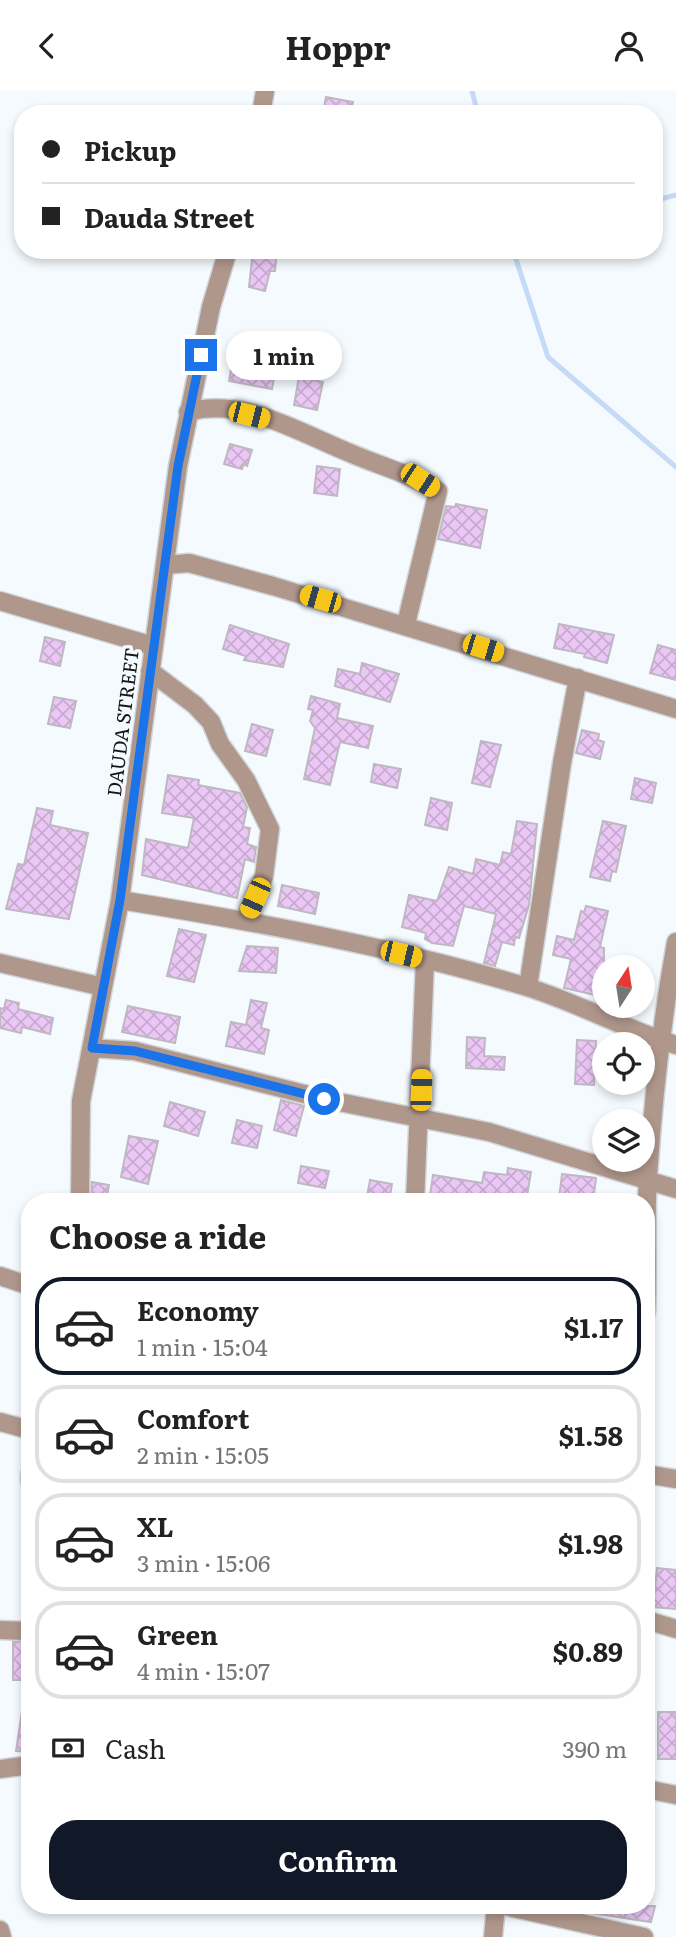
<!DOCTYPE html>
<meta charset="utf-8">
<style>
:root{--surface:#fff;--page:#f2f2f2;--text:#222;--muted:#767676;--line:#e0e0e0;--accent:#111827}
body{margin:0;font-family:Literata,serif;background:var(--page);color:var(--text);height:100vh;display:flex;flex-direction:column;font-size:26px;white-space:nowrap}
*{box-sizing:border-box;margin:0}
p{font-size:23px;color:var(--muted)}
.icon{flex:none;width:38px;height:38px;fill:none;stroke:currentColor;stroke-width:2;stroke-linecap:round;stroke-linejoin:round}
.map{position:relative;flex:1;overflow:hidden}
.sheet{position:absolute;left:21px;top:1102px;width:634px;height:721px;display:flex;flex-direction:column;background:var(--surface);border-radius:28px;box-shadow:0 4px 10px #0003}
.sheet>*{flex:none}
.hud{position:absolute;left:14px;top:14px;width:649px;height:154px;border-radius:28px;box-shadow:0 4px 10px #0003;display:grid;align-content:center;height:154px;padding:0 28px;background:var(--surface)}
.needle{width:46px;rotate:12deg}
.fabs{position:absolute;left:592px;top:864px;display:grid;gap:14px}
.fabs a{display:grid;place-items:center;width:63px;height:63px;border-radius:50%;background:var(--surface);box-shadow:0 4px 10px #0003;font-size:35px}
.end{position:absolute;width:32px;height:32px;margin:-16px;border:9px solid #1a73e8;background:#fff;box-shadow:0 0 0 4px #fff}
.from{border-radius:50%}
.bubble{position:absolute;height:49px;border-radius:24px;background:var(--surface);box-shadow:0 4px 10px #0003;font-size:23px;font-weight:700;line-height:49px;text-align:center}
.car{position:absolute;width:21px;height:42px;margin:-21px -10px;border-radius:9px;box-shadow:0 0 5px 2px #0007;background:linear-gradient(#f5c518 24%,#345 0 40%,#f5c518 0 76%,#345 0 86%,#f5c518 0)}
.hud b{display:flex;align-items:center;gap:24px;height:66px;font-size:26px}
.hud b+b{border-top:2px solid var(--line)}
.hud i{width:18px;height:18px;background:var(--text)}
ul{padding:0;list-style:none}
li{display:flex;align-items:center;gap:21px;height:98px;margin:0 14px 10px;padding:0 14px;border:4px solid var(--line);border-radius:28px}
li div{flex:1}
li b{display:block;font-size:26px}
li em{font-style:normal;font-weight:700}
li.on{border-color:var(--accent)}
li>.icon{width:63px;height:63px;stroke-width:1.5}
h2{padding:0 28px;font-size:32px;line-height:84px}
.pay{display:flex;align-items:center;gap:18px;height:77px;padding:0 28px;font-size:26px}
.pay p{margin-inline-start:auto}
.button{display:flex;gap:14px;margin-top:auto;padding:14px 28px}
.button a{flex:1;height:80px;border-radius:28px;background:var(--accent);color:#fff;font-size:28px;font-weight:700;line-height:80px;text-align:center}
header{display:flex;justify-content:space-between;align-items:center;height:91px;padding:0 28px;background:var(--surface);font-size:32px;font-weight:700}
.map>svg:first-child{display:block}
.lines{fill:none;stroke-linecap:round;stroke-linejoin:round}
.stream{stroke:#c5daf6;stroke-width:5}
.building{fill:url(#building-cross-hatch);stroke:#beb9c0;stroke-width:2}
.minor-casing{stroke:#d0d5d9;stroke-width:21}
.minor{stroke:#b0978c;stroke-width:18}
.route{stroke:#1a73e8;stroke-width:9}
.labels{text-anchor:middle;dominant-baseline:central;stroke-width:7;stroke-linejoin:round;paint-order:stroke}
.street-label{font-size:19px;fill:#131517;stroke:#f4fafe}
</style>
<header><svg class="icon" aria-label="back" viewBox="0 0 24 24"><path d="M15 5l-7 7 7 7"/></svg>Hoppr<svg class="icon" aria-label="person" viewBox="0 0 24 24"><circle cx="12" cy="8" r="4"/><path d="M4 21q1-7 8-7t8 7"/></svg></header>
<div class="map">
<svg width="676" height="1846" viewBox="0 0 676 1846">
<defs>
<pattern id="building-cross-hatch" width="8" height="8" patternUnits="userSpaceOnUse" patternTransform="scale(1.75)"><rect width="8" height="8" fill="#eac7f5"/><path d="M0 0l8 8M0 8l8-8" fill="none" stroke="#c8aad1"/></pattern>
</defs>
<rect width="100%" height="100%" fill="#f4fafe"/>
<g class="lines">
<!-- stream -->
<path class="stream" d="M 472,0 L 478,23
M 654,110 L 676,104
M 513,159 L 548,266 L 676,376"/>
</g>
<!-- building -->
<path class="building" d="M 326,6 L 353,11 L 351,23 L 323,21 Z
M 253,159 L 277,159 L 275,180 L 270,180 L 265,200 L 249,196 Z
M 234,262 L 277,270 L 272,298 L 229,290 Z
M 299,286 L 323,291 L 317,319 L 294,314 Z
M 230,353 L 252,359 L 247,375 L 244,373 L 242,378 L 224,373 Z
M 317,375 L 340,378 L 337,405 L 314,402 Z
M 456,413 L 487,419 L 480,457 L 438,448 L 446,415 L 455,416 Z
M 559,533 L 614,544 L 607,572 L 584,566 L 585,563 L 554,557 Z
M 230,534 L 289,553 L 283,576 L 244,569 L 246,565 L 223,558 Z
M 45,546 L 65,551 L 60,575 L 40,570 Z
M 658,554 L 676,559 L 676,589 L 650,582 Z
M 362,572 L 399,583 L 390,611 L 335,595 L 338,578 L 360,583 Z
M 311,605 L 340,613 L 337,627 L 373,635 L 368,657 L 340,651 L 330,694 L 304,688 L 315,637 L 310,630 L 313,619 L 308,618 Z
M 54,606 L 76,610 L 70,637 L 48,633 Z
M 252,633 L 273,639 L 266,665 L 245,660 Z
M 582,639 L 599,643 L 598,649 L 604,651 L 600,668 L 576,662 Z
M 481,650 L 501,654 L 490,696 L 472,692 Z
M 374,673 L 401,678 L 397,697 L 371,691 Z
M 168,684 L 199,689 L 198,694 L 240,702 L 247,716 L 243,736 L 250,737 L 247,753 L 256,756 L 254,771 L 245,768 L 237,807 L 142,784 L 146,748 L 188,757 L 194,727 L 162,722 Z
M 635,687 L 656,692 L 652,712 L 631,708 Z
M 431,707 L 452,712 L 447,739 L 425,734 Z
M 37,717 L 53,720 L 50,734 L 88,742 L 69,828 L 6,818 L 18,773 L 24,774 Z
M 517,730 L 537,733 L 529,814 L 519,847 L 515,846 L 514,854 L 502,851 L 495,875 L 484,872 L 496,823 L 464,815 L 453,855 L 432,852 L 425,848 L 426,842 L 402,836 L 409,804 L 437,810 L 449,776 L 473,783 L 476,768 L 500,774 L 503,761 L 511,763 Z
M 603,730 L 626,735 L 616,781 L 612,780 L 610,790 L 590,786 Z
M 282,794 L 319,802 L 315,823 L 278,815 Z
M 586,815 L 608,820 L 600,856 L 604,857 L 604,906 L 564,897 L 571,868 L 553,864 L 557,845 L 574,849 L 581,820 L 584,821 Z
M 179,838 L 206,844 L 194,891 L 167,885 Z
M 247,855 L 278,857 L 276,882 L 239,880 Z
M 6,909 L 19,912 L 18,918 L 53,927 L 50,943 L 22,936 L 21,942 L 0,937 L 0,917 L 4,918 Z
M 251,909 L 267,912 L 261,937 L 269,939 L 264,963 L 226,955 L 231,931 L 246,934 Z
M 128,915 L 180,926 L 175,952 L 122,941 Z
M 467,946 L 485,947 L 484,965 L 505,966 L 504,979 L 466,977 Z
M 577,949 L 596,950 L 594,994 L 575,993 Z
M 281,1009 L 304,1015 L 296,1045 L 274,1039 Z
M 170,1011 L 205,1021 L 198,1045 L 164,1035 Z
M 237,1029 L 262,1035 L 257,1057 L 232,1052 Z
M 129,1045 L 158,1050 L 148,1093 L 121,1086 Z
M 301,1075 L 329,1080 L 325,1097 L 298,1092 Z
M 508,1077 L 531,1081 L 526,1111 L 429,1111 L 433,1084 L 482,1092 L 484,1081 L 507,1084 Z
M 562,1083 L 596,1087 L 593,1111 L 559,1107 Z
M 370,1089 L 392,1093 L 389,1111 L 366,1111 Z
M 92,1091 L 109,1094 L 106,1111 L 91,1111 Z
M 657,1477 L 676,1479 L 676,1518 L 653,1516 Z
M 30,1550 L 30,1589 L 13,1589 L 13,1551 Z
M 22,1620 L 30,1621 L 30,1661 L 16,1660 Z
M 658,1621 L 676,1621 L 676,1668 L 658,1668 Z
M 584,1815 L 655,1815 L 651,1831 L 585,1821 Z"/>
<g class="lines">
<defs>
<path id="minor" d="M 261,23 L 265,0
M 188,321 C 242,305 300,342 350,362 C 380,375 411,383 438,400 L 406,533
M 165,474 L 189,472 L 273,495 L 676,618
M 0,510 L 153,555
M 150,580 L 195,614 L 211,631 L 220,653 L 246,689 L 270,738 L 264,785 L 245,829
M 120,809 C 257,831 394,856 527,896 C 578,912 625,938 676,954
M 0,872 L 103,896
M 528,896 L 562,672 L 578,587
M 92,957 L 135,960 L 324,1008 L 489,1041 L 676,1098
M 80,1111 L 81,1010 L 120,809 L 178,375 L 211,216 L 228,159
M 415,1111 L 425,869
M 0,1185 L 30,1195
M 646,1221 C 648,1176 645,1131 648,1086 C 653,1007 662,929 676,851
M 0,1331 L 30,1339
M 646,1383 L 676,1388
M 30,1384 L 30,1390
M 646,1529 L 676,1538
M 0,1539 L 26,1540 L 30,1537
M 0,1678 L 30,1674
M 646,1698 L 676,1704
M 505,1815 L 644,1846
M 0,1839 L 2,1846
M 493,1846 L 496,1815"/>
</defs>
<!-- minor casing -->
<use href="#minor" class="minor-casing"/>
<!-- minor -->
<use href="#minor" class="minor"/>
</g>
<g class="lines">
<!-- route -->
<path class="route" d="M 201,264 L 178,375 L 120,809 L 92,957 L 135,960 L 324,1008"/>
</g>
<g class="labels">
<!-- street labels -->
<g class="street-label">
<text transform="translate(122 631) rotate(-83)">DAUDA STREET</text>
</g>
</g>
</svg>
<div class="fabs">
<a><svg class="needle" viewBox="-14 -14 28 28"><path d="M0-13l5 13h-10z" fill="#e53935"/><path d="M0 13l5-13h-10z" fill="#767676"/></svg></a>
<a><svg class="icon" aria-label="locate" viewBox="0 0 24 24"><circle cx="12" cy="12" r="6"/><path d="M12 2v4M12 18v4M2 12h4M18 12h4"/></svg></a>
<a><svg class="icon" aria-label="layers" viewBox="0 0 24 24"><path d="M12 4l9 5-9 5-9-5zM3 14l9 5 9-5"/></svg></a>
</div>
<i class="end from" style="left:324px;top:1008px"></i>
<i class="end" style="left:201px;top:264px"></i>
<div class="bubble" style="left:226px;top:240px;width:116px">1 min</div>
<i class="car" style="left:249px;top:324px;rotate:104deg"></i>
<i class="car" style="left:420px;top:389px;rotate:123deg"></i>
<i class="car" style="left:320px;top:508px;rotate:286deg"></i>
<i class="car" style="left:483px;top:557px;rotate:107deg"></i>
<i class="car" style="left:255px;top:807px;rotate:204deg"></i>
<i class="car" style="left:401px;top:863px;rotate:103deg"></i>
<i class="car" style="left:421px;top:999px;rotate:2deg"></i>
<div class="hud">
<b><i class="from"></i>Pickup</b>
<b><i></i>Dauda Street</b>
</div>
<section class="sheet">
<h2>Choose a ride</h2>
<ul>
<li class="on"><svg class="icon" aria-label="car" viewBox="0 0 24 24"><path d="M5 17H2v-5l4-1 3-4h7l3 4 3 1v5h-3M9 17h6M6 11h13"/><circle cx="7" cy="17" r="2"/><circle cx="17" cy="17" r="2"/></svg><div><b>Economy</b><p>1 min · 15:04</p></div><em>$1.17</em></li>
<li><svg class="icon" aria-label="car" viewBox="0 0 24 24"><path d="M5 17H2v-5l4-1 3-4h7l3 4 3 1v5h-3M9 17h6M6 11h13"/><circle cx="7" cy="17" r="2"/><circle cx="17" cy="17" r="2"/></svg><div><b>Comfort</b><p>2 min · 15:05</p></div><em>$1.58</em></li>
<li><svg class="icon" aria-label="car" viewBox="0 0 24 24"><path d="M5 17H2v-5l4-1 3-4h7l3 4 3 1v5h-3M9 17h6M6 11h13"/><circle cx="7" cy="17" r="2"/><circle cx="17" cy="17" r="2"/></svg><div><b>XL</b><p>3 min · 15:06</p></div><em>$1.98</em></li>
<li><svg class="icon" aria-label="car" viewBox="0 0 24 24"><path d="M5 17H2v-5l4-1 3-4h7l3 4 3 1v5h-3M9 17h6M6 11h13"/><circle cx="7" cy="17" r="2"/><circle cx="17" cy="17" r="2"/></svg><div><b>Green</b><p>4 min · 15:07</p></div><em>$0.89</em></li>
</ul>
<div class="pay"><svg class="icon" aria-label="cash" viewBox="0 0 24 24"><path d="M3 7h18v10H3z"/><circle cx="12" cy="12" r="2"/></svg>Cash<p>390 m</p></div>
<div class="button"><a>Confirm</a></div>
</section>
</div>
